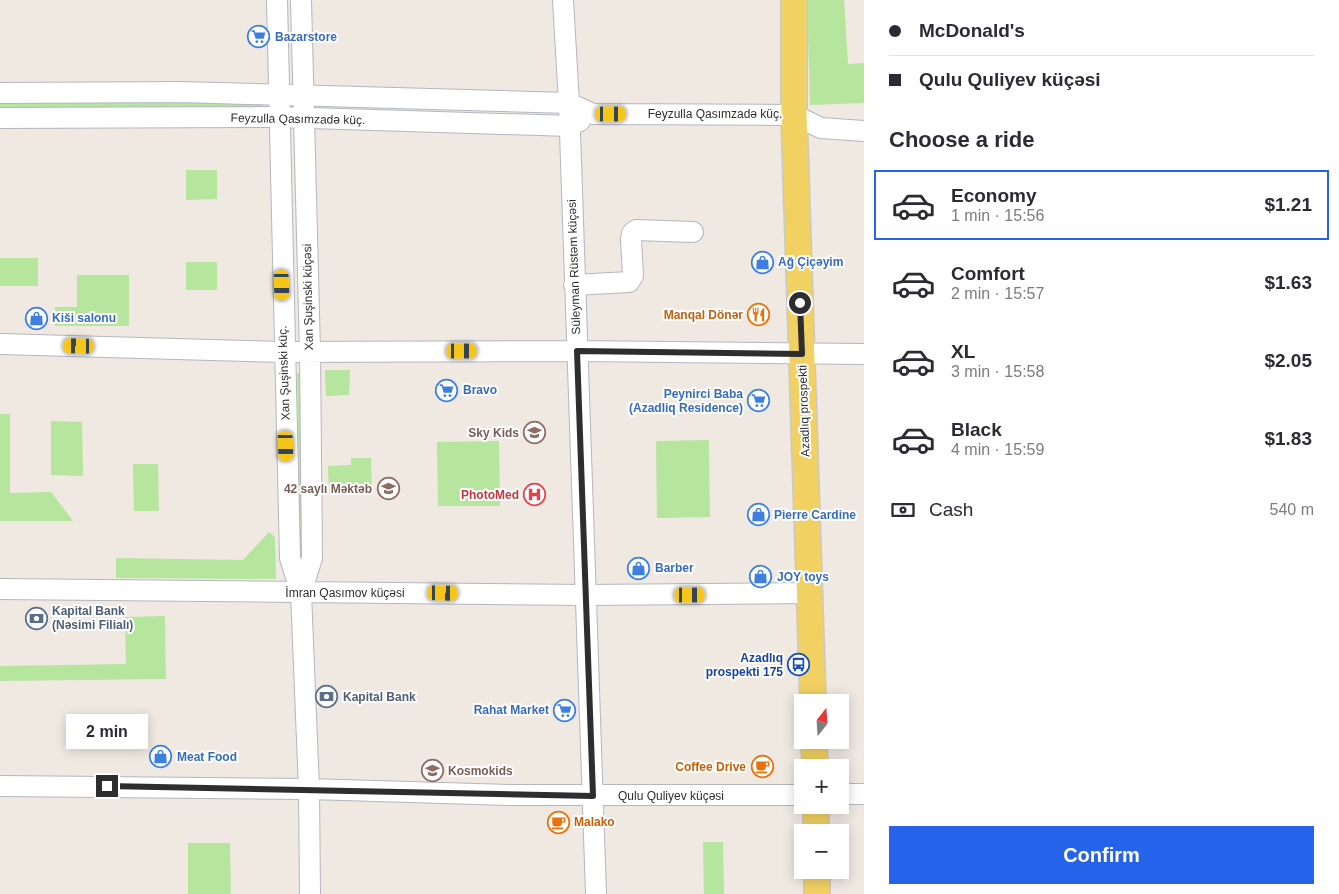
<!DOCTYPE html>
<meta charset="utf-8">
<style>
:root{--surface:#fff;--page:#f7f7f7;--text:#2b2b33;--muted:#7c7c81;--line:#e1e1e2;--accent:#2563eb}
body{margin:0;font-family:Arial,sans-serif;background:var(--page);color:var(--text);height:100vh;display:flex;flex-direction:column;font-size:19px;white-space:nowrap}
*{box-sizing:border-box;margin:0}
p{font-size:16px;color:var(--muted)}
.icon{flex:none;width:28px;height:28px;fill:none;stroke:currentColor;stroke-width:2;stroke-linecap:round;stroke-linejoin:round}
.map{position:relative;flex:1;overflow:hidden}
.panel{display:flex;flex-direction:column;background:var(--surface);width:475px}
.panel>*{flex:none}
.hud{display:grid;align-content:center;height:110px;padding:0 25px;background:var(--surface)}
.needle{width:32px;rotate:17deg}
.buttons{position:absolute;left:794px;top:694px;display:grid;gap:10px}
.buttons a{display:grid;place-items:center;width:55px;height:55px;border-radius:0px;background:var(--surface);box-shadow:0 2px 12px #0003;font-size:25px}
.end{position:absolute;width:22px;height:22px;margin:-11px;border:6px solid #2e2e2e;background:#fff;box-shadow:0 0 0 2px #fff}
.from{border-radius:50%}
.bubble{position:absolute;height:35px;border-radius:0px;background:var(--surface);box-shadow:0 2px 12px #0003;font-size:16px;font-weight:700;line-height:35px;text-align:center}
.car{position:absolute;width:15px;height:30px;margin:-15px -8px;border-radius:6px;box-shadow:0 0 4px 1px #0007;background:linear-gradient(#f5c518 24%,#345 0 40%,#f5c518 0 76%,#345 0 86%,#f5c518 0)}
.hud b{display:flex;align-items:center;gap:18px;height:48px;font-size:19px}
.hud b+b{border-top:1px solid var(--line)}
.hud i{width:12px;height:12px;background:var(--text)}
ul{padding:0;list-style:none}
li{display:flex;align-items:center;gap:15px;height:70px;margin:0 10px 8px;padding:0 15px;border:2px solid transparent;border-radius:0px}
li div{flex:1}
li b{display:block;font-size:19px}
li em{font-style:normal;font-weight:700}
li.on{border-color:var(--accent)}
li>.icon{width:45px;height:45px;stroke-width:1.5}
h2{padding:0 25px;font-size:22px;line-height:60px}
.pay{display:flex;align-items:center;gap:12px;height:55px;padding:0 25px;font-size:19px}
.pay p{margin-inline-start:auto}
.action{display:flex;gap:10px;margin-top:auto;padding:10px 25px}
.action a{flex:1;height:58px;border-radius:0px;background:var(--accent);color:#fff;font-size:20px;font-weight:700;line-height:58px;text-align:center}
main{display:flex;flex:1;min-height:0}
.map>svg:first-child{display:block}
.green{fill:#b6e59e}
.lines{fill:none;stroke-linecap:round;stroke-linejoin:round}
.minor-casing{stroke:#b4b7c1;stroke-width:22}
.major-casing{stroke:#c9c9c9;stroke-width:28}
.minor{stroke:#fff;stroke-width:20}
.major{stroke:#f2d163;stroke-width:25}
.route{stroke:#2e2e2e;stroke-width:6}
.labels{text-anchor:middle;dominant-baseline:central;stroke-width:4;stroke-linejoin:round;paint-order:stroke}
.shop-label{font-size:12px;font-weight:bold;fill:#366cbe;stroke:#fff;text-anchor:start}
.street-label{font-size:12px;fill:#2e2e2e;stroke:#fff}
.food-label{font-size:12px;font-weight:bold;fill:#c56008;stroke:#fff;text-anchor:end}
.education-label{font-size:12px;font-weight:bold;fill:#785e54;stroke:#fff;text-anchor:end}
.health-label{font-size:12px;font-weight:bold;fill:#be3a42;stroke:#fff;text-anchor:end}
.service-label{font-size:12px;font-weight:bold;fill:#4e5e75;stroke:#fff;text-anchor:start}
.transit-label{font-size:12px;font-weight:bold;fill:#164399;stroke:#fff;text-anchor:end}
</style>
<main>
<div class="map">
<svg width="864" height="894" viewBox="0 0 864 894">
<rect width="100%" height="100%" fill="#efe9e1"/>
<!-- green -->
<path class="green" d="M 807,0 L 844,0 L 848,64 L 864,63 L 864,103 L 810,105 Z
M 0,100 L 263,100 L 263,111 L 0,111 Z
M 186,170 L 217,170 L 217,199 L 186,200 Z
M 0,258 L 38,258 L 38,286 L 0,286 Z
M 186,262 L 217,262 L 217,290 L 186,290 Z
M 77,275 L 129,275 L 129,326 L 55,326 L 55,307 L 77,307 Z
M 325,370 L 350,370 L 349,395 L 326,396 Z
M 297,373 L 302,373 L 305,560 L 300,560 Z
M 0,414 L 10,414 L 10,493 L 51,492 L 73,521 L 0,521 Z
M 51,421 L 82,422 L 83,476 L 51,475 Z
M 709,440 L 710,517 L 657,518 L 656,441 Z
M 499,441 L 500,506 L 438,506 L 437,442 Z
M 351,458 L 371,458 L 372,493 L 329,494 L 328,466 L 351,465 Z
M 133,464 L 158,464 L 159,511 L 134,511 Z
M 269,532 L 275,537 L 276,579 L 116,578 L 116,558 L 243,560 Z
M 165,616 L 166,679 L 0,681 L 0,666 L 126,664 L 125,617 Z
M 703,842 L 723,842 L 724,894 L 704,894 Z
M 188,843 L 230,843 L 231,894 L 188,894 Z"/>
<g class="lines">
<defs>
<path id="minor" d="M 277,0 L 290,558 L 301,593 L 309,789 L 310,894
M 301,0 L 310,352 L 312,558 L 301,593
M 563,0 L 569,103 L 596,894
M 0,93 L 181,92 L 569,103 L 593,114 L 794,115 L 821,128 L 864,131
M 0,118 L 278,117 L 569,126 L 580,121
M 574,285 L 629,282 L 633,276 L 631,239 L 632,233 L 636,230 L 693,232
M 0,344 L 284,352 L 577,351 L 864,354
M 0,589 L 586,595 L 810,593
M 0,786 L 309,789 L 509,795 L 802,795
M 840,794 L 864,794"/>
<path id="major" d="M 794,0 L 794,115 L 813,702
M 814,740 L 815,768
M 816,805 L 816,832
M 817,870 L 817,894"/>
</defs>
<!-- minor casing -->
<use href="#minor" class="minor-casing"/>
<!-- major casing -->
<use href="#major" class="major-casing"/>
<!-- minor -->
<use href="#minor" class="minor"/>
<!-- major -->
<use href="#major" class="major"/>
</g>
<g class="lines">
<!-- route -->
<path class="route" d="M 107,786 C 269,788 431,794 593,796 L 577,351 L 802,354 L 800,303"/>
</g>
<!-- icons -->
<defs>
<symbol id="supermarket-ring" viewBox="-11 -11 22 22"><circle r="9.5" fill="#fff" stroke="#3f7fe0" stroke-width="1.5"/><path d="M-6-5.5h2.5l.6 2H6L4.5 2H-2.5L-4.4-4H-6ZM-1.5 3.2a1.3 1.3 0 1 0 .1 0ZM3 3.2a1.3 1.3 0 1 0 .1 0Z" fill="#3f7fe0"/></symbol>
<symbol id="shop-ring" viewBox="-11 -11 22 22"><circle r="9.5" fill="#fff" stroke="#3f7fe0" stroke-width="1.5"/><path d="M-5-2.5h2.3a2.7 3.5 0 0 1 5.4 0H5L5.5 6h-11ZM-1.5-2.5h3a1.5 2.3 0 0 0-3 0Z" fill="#3f7fe0"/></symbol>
<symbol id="restaurant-ring" viewBox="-11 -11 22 22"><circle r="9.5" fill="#fff" stroke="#e8710a" stroke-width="1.5"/><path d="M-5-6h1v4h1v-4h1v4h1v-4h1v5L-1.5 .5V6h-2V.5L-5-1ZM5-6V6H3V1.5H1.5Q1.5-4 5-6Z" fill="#e8710a"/></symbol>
<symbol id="school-ring" viewBox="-11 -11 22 22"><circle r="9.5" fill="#fff" stroke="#8d6e63" stroke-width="1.5"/><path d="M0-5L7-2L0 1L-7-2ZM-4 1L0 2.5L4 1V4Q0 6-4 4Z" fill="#8d6e63"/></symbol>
<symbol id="hospital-ring" viewBox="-11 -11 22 22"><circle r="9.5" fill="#fff" stroke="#e0444e" stroke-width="1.5"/><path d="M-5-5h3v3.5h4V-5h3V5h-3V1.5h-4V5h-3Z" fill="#e0444e"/></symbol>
<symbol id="bank-ring" viewBox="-11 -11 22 22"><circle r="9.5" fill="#fff" stroke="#5c6f8a" stroke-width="1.5"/><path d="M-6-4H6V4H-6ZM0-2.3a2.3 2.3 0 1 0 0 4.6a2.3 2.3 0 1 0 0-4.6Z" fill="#5c6f8a"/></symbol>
<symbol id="bus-ring" viewBox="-11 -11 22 22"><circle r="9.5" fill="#fff" stroke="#1a4fb4" stroke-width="1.5"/><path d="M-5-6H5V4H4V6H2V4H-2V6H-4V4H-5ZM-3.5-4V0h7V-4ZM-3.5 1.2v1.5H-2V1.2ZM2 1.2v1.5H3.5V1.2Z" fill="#1a4fb4"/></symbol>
<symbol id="cafe-ring" viewBox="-11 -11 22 22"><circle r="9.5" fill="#fff" stroke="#e8710a" stroke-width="1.5"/><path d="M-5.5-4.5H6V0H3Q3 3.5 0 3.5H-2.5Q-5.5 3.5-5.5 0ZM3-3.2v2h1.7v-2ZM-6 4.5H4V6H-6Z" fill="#e8710a"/></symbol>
</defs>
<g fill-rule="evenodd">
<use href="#supermarket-ring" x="246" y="24" width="25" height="25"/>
<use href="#shop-ring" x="750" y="250" width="25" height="25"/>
<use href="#restaurant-ring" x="746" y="302" width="25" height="25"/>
<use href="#shop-ring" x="24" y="306" width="25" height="25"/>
<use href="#supermarket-ring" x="434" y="378" width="25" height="25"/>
<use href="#supermarket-ring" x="746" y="388" width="25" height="25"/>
<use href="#school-ring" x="522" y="420" width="25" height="25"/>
<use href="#school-ring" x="376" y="476" width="25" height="25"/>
<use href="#hospital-ring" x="522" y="482" width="25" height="25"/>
<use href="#shop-ring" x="746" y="502" width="25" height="25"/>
<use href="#shop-ring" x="626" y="556" width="25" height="25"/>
<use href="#shop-ring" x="748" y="564" width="25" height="25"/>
<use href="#bank-ring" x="24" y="606" width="25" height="25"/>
<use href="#bus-ring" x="786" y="652" width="25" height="25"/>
<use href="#bank-ring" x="314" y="684" width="25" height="25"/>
<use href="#supermarket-ring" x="552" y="698" width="25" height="25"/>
<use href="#shop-ring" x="148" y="744" width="25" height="25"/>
<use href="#cafe-ring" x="750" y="754" width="25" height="25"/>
<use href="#school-ring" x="420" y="758" width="25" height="25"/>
<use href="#cafe-ring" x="546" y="810" width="25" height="25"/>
</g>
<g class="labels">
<!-- shop labels -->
<g class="shop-label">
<text x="275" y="37">Bazarstore</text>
<text x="778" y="262">Ağ Çiçəyim</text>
<text x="52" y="318">Kiši salonu</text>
<text x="463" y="390">Bravo</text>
<text x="743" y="394" text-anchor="end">Peynirci Baba<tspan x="743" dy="14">(Azadliq Residence)</tspan></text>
<text x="774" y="515">Pierre Cardine</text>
<text x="655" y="568">Barber</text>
<text x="777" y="577">JOY toys</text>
<text x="549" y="710" text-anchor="end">Rahat Market</text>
<text x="177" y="757">Meat Food</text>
</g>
<!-- street labels -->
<g class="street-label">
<text x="715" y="114">Feyzulla Qasımzadə küç.</text>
<text transform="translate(298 119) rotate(1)">Feyzulla Qasımzadə küç.</text>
<text transform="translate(574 267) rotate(-92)">Süleyman Rüstəm küçəsi</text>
<text transform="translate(308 297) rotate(-91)">Xan Şuşinski küçəsi</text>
<text transform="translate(284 373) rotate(-92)">Xan Şuşinski küç.</text>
<text transform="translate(804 411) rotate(-92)">Azadlıq prospekti</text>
<text x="345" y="593">İmran Qasımov küçəsi</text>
<text x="671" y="796">Qulu Quliyev küçəsi</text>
</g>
<!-- food labels -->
<g class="food-label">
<text x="743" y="315">Manqal Dönər</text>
<text x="746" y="767">Coffee Drive</text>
<text x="574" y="822" text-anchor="start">Malako</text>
</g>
<!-- education labels -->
<g class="education-label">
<text x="519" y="433">Sky Kids</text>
<text x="372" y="489">42 saylı Məktəb</text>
<text x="448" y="771" text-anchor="start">Kosmokids</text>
</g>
<!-- health labels -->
<g class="health-label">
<text x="519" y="495">PhotoMed</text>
</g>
<!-- service labels -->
<g class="service-label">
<text x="52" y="611">Kapital Bank<tspan x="52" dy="14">(Nəsimi Filialı)</tspan></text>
<text x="343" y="697">Kapital Bank</text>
</g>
<!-- transit labels -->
<g class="transit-label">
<text x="783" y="658">Azadlıq<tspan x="783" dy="14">prospekti 175</tspan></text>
</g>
</g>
</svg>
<div class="buttons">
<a><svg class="needle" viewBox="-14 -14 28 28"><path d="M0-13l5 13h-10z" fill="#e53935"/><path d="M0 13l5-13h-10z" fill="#7c7c81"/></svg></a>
<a>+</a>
<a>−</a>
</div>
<i class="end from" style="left:800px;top:303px"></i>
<i class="end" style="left:107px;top:786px"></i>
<div class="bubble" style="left:66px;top:714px;width:82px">2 min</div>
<i class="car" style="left:611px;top:114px;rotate:90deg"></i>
<i class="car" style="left:282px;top:285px;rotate:178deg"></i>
<i class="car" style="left:79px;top:346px;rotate:271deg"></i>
<i class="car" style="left:462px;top:351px;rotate:90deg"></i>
<i class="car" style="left:286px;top:446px;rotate:178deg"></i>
<i class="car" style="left:443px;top:593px;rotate:91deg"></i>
<i class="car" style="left:690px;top:595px;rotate:90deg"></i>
</div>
<section class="panel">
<div class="hud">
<b><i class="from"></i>McDonald's</b>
<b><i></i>Qulu Quliyev küçəsi</b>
</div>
<h2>Choose a ride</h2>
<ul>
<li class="on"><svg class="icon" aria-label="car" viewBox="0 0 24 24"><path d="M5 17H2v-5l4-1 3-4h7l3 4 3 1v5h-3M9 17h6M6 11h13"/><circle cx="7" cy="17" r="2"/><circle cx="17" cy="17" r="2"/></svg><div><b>Economy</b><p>1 min · 15:56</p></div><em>$1.21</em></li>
<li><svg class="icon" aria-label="car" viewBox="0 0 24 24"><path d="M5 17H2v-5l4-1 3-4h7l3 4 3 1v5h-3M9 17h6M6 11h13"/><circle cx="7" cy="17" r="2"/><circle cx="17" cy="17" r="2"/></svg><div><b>Comfort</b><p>2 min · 15:57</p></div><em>$1.63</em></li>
<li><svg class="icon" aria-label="car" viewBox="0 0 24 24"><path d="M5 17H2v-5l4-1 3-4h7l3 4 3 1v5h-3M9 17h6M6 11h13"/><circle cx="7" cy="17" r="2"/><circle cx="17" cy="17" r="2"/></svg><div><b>XL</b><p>3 min · 15:58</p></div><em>$2.05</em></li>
<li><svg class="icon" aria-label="car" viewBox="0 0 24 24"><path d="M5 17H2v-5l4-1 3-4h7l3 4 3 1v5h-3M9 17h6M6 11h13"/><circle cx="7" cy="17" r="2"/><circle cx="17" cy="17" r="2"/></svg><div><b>Black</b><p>4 min · 15:59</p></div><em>$1.83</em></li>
</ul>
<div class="pay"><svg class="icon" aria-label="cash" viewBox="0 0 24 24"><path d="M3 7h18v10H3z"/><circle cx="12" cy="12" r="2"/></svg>Cash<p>540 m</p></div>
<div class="action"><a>Confirm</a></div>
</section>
</main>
